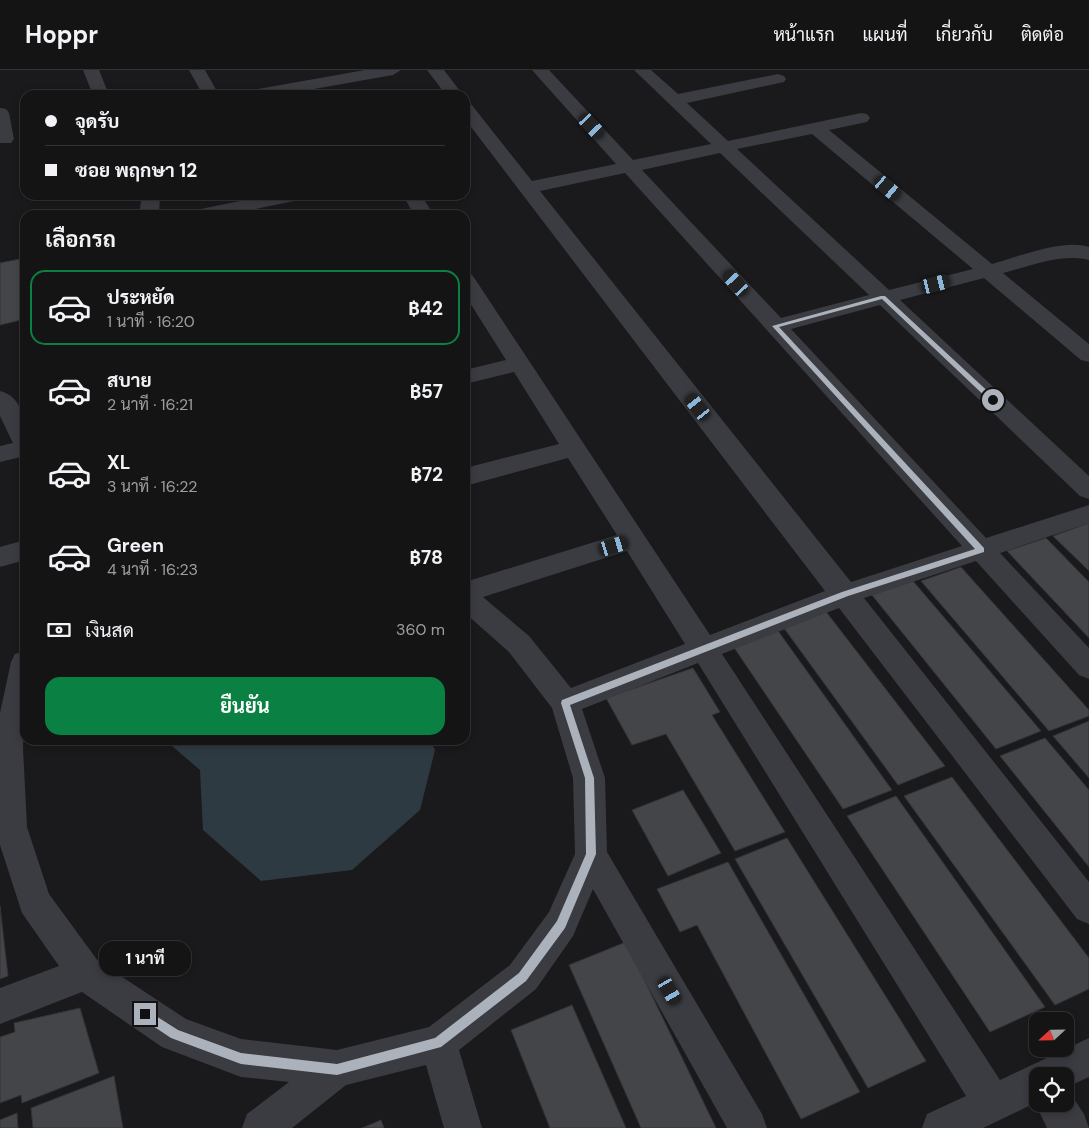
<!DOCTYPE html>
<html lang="th">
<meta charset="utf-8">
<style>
:root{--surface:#141415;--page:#1d1d1e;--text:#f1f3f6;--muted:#9d9ea0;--line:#333334;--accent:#0b8043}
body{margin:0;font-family:"DM Sans",Sarabun,sans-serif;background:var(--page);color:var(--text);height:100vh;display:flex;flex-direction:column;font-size:19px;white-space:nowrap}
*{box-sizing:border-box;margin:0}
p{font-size:16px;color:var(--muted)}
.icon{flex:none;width:28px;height:28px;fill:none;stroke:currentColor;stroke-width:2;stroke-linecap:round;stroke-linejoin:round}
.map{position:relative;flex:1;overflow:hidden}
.details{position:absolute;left:20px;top:140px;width:450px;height:535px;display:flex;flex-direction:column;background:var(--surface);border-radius:15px;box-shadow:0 2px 8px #0003,0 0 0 1px var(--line)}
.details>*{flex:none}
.guide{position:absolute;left:20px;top:20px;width:450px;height:110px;border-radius:15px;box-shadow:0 2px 8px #0003,0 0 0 1px var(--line);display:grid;align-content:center;height:110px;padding:0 25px;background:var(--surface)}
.needle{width:32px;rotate:248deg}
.fabs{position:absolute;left:1029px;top:942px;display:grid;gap:10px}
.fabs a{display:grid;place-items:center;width:45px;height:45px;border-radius:10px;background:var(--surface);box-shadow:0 2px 8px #0003,0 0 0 1px var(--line);font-size:25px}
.end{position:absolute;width:22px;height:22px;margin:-11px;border:6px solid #acb2bc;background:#111;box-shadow:0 0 0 2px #111}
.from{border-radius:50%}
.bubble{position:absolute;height:35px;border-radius:15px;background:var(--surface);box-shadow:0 2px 8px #0003,0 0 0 1px var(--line);font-size:16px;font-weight:700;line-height:35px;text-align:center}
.car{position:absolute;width:15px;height:30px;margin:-15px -8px;border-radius:6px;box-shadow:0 0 4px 1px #0007;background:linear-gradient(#222 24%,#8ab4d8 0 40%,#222 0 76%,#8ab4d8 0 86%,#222 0)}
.guide b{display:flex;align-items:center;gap:18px;height:48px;font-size:19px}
.guide b+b{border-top:1px solid var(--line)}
.guide i{width:12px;height:12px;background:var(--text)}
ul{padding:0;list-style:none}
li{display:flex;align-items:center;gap:15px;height:75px;margin:0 10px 8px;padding:0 15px;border:2px solid transparent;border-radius:15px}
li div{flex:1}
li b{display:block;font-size:19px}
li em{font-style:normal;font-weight:700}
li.on{border-color:var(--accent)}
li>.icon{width:45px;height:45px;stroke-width:1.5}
h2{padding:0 25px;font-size:22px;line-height:60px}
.pay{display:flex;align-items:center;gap:12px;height:55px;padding:0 25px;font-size:19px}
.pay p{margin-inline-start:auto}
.cta{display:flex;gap:10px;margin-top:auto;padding:10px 25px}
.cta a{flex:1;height:58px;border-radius:15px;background:var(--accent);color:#fff;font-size:20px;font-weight:700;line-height:58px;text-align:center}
header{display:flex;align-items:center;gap:30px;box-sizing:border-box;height:70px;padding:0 25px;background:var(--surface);border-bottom:1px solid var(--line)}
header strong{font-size:24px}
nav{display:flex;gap:28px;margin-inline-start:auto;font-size:18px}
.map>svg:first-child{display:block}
.water{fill:#2e3a41}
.building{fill:#434549;stroke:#333438}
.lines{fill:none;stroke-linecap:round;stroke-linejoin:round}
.street{fill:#3a3c41;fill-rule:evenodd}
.route{fill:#acb2bc}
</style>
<header>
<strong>Hoppr</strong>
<nav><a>หน้าแรก</a><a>แผนที่</a><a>เกี่ยวกับ</a><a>ติดต่อ</a></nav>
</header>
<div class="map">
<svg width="1089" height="1058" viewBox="0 0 1089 1058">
<rect width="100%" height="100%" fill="#1a1a1c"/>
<!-- water -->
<path class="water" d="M 165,670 L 430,670 L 435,680 L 420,740 L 352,800 L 261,811 L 203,760 L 200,700 Z"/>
<!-- building -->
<path class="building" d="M 25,188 L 25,249 L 0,255 L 0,193 Z
M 1089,453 L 1089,501 L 1053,466 Z
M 1046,468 L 1089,512 L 1089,568 L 1007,481 Z
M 961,497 L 1089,640 L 1089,646 L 1049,661 L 921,511 Z
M 913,511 L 1041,661 L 996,679 L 872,525 Z
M 824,539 L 945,696 L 898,715 L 781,554 Z
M 776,558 L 892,720 L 843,739 L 731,573 Z
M 693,598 L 720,642 L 712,645 L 785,762 L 735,781 L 666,664 L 632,675 L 606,628 Z
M 1089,651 L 1089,708 L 1053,666 Z
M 1045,668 L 1089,720 L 1089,797 L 1000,686 Z
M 952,707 L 1089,888 L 1089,919 L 1055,935 L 904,726 Z
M 683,720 L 721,783 L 668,806 L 632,740 Z
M 896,726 L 1045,937 L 990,962 L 847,746 Z
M 787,768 L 926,991 L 868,1018 L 735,789 Z
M 728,792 L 860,1022 L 801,1049 L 697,855 L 680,862 L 657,819 Z
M 0,836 L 8,906 L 0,909 Z
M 626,872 L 716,1058 L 641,1058 L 569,895 Z
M 572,935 L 626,1058 L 550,1058 L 511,960 Z
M 80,938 L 99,1003 L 22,1033 L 21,1025 L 0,1033 L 0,967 L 15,962 L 14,953 Z
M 114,1006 L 123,1058 L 33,1058 L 31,1038 Z
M 17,1043 L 18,1058 L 0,1058 L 0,1050 Z
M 381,1050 L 384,1058 L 362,1058 Z"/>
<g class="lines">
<!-- street -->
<path class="street" d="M 83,0 L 99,0 L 109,25 L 93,25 Z
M 189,0 L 205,0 L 219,25 L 203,25 Z
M 365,0 L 401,0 L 393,5 L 280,25 L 244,25 L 246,21 L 252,20 Z
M 427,0 L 444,0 L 463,25 L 446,25 Z
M 532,0 L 549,0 L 633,90 L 711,74 L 634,0 L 651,0 L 678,24 L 778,4 L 784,6 L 786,9 L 784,12 L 687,33 L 728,71 L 861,43 L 867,44 L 870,48 L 867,52 L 829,60 L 992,194 C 1017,187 1065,168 1089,177 L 1089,190 C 1061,183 1031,196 1003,203 L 1089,274 L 1089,292 L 1081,290 L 984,208 L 900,230 L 1089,406 L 1089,429 L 1080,426 L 880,235 L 791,259 L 986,468 L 1089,435 L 1089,453 L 1000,483 L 1089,578 L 1089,609 L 1079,605 L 976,491 L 864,528 L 1089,812 L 1089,854 L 1077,849 L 839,538 L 722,584 L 1000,1010 L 1089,968 L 1089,1007 L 1065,1018 L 1065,1006 L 1038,1006 L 1038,1034 L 1065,1034 L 1065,1019 L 1068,1020 L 1084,1044 L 1089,1058 L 1047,1058 L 1035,1033 L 983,1058 L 922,1058 L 927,1044 L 966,1026 L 698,593 L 582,639 L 605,708 L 607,782 L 762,1044 L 767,1058 L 727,1058 L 593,819 L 573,866 L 536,919 L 459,980 L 482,1058 L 444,1058 L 426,995 L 346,1015 L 292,1058 L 242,1058 L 247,1044 L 289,1012 L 241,1007 L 162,977 L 82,922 L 0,954 L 0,918 L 59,896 L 22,843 L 0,775 L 0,643 L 11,592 L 15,584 L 25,581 L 23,678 L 27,757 L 49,824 L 98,891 L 186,949 L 241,969 L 337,980 L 429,957 L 510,895 L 549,842 L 575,784 L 573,708 L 552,638 L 509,582 L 465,543 L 465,512 L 617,465 L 568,388 L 465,416 L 465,398 L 559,374 L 514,302 L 465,314 L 465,300 L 506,290 L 465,225 L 465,203 L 472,205 L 475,209 L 710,565 L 825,521 L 465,49 L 465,33 L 471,34 L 532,111 L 616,94 ZM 812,64 L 973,199 L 889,220 L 737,79 ZM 720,83 L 869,225 L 781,248 L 642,100 ZM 625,103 L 962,476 L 851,512 L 540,121 ZM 627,481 L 685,574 L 571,618 L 529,566 L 483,527 Z
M 0,38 L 6,39 L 9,43 L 14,69 L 11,73 L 0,73 Z
M 142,125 L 160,125 L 159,145 L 139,145 Z
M 269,125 L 306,125 L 304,129 L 226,145 L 188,145 L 191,141 Z
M 403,125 L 421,125 L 434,145 L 414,145 Z
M 0,321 C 28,328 25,363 25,386 L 0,392 L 0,376 L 13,373 L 0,346 Z
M 25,470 L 25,490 L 0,497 L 0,477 Z"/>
</g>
<!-- route -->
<path class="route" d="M 881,226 L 885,226 L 995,328 L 995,332 L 991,332 L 882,229 L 779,257 L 984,478 L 984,482 L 848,526 L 570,635 L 594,708 L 596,784 L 565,858 L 526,911 L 441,977 L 337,1005 L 241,994 L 171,968 L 141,948 L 140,944 L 145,939 L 178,960 L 241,983 L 337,994 L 435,968 L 519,903 L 557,851 L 586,784 L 585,708 L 561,633 L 562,630 L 842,522 L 975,479 L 772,256 Z"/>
</svg>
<div class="fabs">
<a><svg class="needle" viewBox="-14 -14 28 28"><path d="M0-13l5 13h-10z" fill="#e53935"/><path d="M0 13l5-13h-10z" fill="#9d9ea0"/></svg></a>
<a><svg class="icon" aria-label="locate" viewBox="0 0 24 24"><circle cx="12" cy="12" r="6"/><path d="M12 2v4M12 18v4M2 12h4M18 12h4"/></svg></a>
</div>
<i class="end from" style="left:993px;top:330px"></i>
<i class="end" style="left:145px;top:944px"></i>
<div class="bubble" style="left:99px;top:871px;width:92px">1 นาที</div>
<i class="car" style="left:592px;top:56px;rotate:137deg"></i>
<i class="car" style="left:888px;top:118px;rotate:130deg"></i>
<i class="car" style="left:736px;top:213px;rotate:318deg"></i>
<i class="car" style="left:936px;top:214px;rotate:76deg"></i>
<i class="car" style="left:698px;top:337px;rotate:322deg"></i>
<i class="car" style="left:614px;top:476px;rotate:73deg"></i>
<i class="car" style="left:670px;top:921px;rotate:150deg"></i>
<div class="guide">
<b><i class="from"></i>จุดรับ</b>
<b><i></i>ซอย พฤกษา 12</b>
</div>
<section class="details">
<h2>เลือกรถ</h2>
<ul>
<li class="on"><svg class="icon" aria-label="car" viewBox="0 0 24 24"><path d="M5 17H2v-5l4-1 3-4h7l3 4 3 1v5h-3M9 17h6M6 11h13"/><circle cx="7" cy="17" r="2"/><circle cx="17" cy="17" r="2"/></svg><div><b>ประหยัด</b><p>1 นาที · 16:20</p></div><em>฿42</em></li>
<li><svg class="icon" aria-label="car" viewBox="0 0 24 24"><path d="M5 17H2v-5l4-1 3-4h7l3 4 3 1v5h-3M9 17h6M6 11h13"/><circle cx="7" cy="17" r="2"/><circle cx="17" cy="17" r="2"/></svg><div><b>สบาย</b><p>2 นาที · 16:21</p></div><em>฿57</em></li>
<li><svg class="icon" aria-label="car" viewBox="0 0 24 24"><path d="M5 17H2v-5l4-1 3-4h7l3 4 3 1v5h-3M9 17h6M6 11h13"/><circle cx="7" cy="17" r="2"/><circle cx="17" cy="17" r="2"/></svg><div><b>XL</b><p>3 นาที · 16:22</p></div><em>฿72</em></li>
<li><svg class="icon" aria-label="car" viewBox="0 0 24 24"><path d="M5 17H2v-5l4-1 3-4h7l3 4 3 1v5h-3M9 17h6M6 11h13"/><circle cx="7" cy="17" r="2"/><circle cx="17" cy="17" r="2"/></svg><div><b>Green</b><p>4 นาที · 16:23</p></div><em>฿78</em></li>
</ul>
<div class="pay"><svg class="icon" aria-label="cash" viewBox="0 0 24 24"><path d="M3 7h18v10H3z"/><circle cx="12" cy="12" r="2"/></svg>เงินสด<p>360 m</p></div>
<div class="cta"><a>ยืนยัน</a></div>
</section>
</div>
